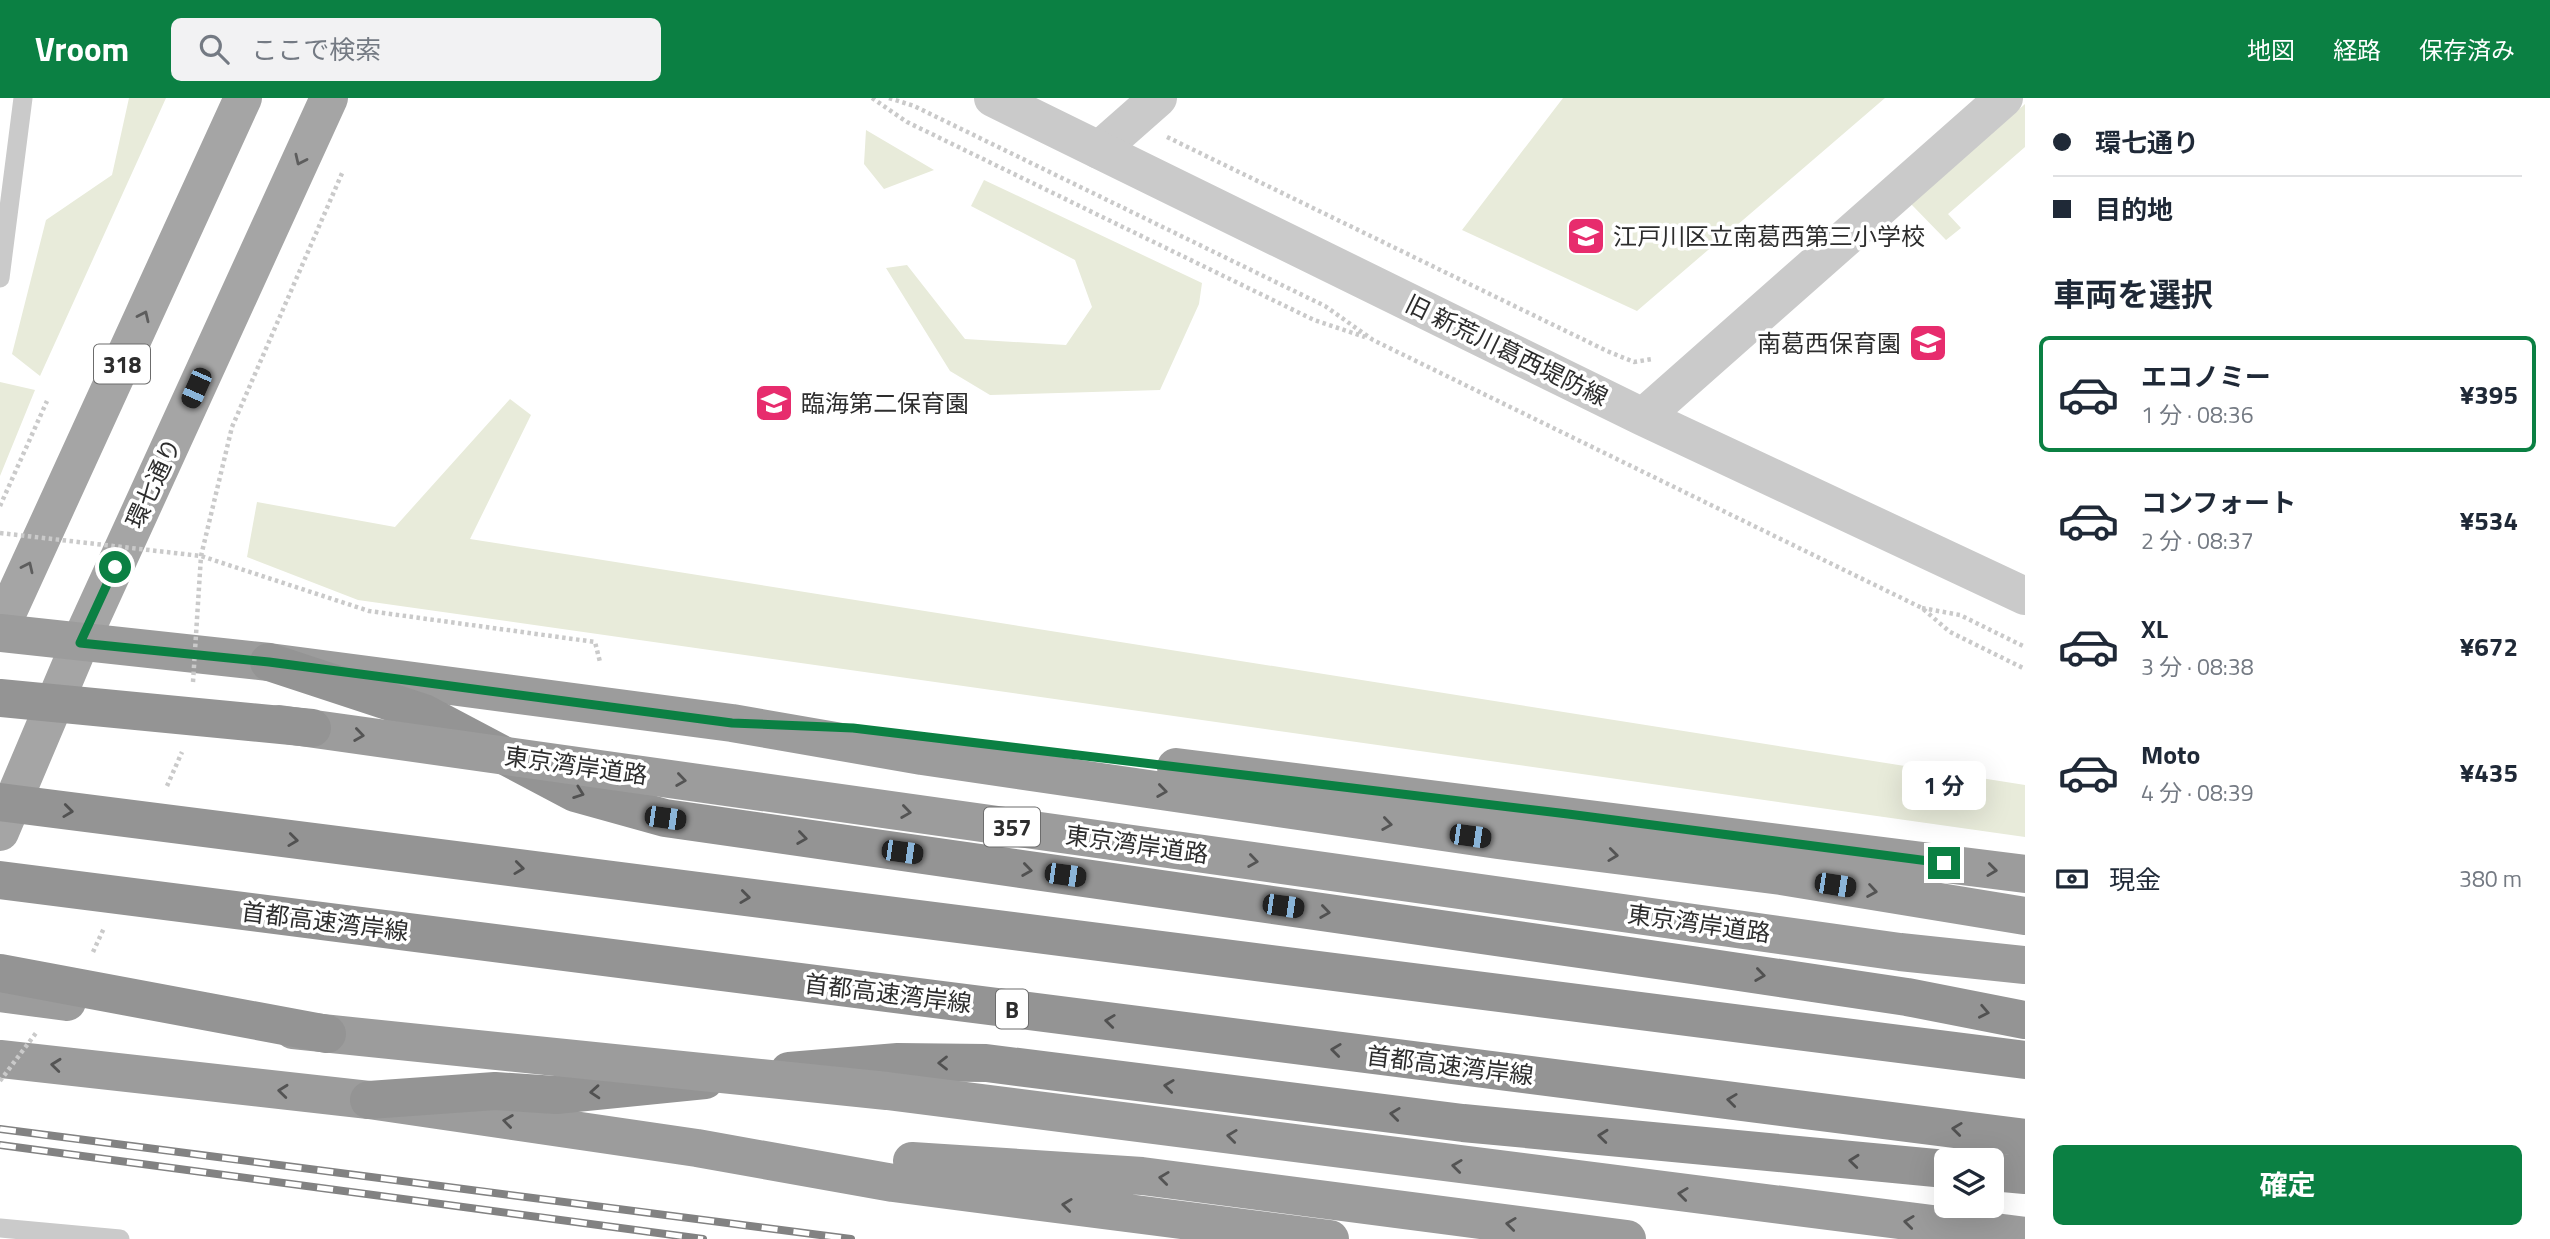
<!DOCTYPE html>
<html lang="ja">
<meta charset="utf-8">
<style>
:root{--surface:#fff;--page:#f2f2f3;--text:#1f2937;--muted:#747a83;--line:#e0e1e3;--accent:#0b8043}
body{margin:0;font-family:"Titillium Web","Noto Sans JP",sans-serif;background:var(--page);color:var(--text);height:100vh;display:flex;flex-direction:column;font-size:26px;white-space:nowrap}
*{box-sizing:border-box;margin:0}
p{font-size:23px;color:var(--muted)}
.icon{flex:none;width:38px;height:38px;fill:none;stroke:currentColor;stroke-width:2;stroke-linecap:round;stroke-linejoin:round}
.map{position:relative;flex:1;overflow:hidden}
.drawer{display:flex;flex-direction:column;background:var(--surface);width:525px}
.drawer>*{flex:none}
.banner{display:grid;align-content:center;height:154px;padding:0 28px;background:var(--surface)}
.fabs{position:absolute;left:1934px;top:1050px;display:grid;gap:14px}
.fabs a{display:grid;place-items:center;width:70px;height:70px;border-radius:10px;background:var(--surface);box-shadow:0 7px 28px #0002;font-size:35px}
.end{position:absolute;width:32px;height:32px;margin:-16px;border:9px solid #0b8043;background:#fff;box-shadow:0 0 0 4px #fff}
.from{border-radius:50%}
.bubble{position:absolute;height:49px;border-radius:10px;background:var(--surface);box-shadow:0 7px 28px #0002;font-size:23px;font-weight:700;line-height:49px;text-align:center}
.car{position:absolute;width:21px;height:42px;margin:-21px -10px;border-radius:9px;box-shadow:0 0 5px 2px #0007;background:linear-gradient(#222 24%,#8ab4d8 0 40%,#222 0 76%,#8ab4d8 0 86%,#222 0)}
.banner b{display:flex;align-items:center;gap:24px;height:66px;font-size:26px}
.banner b+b{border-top:2px solid var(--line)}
.banner i{width:18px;height:18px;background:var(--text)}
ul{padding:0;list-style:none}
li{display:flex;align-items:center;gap:21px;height:116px;margin:0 14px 10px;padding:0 14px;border:4px solid transparent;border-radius:10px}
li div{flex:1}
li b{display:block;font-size:26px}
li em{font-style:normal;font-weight:700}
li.selected{border-color:var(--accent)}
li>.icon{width:63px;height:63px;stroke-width:1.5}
h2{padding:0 28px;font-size:32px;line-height:84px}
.pay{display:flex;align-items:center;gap:18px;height:77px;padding:0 28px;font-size:26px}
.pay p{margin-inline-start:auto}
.action{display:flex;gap:14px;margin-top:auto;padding:14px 28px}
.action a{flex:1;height:80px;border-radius:10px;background:var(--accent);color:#fff;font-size:28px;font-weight:700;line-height:80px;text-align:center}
header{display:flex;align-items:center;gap:42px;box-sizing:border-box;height:98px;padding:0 35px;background:var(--accent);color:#fff}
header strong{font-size:33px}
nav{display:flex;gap:38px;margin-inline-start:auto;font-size:24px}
.search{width:490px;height:63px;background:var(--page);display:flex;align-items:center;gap:18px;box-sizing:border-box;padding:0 24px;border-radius:10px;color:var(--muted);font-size:26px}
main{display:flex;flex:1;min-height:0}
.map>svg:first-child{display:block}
.green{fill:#e8ebda}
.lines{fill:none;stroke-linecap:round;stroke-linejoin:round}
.path{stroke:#cacaca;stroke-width:4.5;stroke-dasharray:3.5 3.5;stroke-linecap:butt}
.service{stroke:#cacaca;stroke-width:19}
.minor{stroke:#cacaca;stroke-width:38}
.tertiary{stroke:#cacaca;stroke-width:38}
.primary{stroke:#a5a5a5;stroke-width:38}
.trunk{stroke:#9c9c9c;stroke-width:38}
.motorway{stroke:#949494;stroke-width:38}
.rail-casing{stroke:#828282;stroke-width:8}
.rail{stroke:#fff;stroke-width:5;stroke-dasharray:16;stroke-linecap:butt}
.path-bridge{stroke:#cacaca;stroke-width:4.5;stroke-dasharray:3.5 3.5;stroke-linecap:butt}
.trunk-bridge{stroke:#9c9c9c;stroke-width:38}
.motorway-bridge{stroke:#949494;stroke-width:38}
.oneway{stroke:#5d5d5d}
.oneway2{stroke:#545454}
.oneway3{stroke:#515151}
.route{stroke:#0b8043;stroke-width:9}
.labels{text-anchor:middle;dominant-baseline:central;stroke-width:7;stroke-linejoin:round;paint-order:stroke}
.shield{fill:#fff;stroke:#6c6c6c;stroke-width:2}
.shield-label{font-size:23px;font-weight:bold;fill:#2d2d2d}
.poi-label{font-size:24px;fill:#2d2d2d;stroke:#fff;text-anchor:start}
.street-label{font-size:24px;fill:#2d2d2d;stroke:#fff}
</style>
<header>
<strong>Vroom</strong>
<div class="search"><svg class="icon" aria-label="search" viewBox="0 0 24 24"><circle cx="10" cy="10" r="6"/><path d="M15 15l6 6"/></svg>ここで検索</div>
<nav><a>地図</a><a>経路</a><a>保存済み</a></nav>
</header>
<main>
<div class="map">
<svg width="2025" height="1141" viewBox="0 0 2025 1141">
<rect width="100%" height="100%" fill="#fff"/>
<!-- green -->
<path class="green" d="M 129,0 L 166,0 L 40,278 L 12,256 L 46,122 L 112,77 Z
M 1563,0 L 1885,0 L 1637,213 L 1462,132 Z
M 2025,6 L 2025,49 L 1948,116 L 1961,130 L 1946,142 L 1911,106 Z
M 866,32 L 934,72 L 884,91 L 864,66 Z
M 984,82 L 1202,185 L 1199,206 L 1160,292 L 990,297 L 950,273 L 886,170 L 907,167 L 965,241 L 1066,247 L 1092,209 L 1075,162 L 971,108 Z
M 0,284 L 35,292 L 0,378 Z
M 510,301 L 531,317 L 470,441 L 2025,687 L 2025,739 L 358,502 L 247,459 L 257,404 L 395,429 Z"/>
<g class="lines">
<!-- path -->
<path class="path" d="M 872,0 L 907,24 L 1314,222 L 1365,239
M 889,0 L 914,8 L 1325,208 L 1373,242 L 1922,510 L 1950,534 L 2025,571
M 1167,39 L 1607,253 L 1634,264 L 1652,261
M 0,408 L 47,303
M 1922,510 L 1960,517 L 2025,549"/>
<!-- service -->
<path class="service" d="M 0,180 L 23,0
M 0,1130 L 120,1141"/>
<!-- minor -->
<path class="minor" d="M 1099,52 L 1158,0"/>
<!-- tertiary -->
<path class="tertiary" d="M 993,0 L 1643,319 L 2025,498
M 1643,319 L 2004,0"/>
<!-- primary -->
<path class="primary" d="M 0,531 L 243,0
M 0,734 L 80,545 L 329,0"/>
<!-- trunk -->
<path class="trunk" d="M 0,535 L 269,564 L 732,625 L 922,658 L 1498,742 L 1781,778 L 2025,818
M 1176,669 L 2025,776
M 0,961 L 369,1002 L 697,1050 L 893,1085 L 1330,1141
M 912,1063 L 1142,1078 L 1627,1141"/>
<!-- motorway -->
<path class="motorway" d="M 269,564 L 424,615 L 575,695 L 665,720 L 1692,867 L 1907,899 L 2025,922
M 789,973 L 898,964 L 986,965 L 1463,1025 L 1946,1071
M 369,1002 L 495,993 L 556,997 L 705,982
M 1992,1074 L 2025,1077"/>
<defs>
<path id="rail" d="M 0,1031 L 851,1141
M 0,1047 L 703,1141"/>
</defs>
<!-- rail casing -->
<use href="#rail" class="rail-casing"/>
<!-- rail -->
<use href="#rail" class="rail"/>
<!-- path-bridge -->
<path class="path-bridge" d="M 0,435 L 201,458 L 369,513 L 595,544 L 600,564
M 193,584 L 201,458 L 232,329 L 343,73
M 167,688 L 182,654
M 93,854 L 104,830
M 0,983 L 36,935"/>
<!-- trunk-bridge -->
<path class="trunk-bridge" d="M 279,626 L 1900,854 L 2025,867
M 0,895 L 67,904
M 293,932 L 887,993 L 2025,1138"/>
<!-- motorway-bridge -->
<path class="motorway-bridge" d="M 0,600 L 312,630
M 0,704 L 2025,962
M 0,782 L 2025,1040
M 0,875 L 327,936"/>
</g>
<!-- one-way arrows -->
<defs><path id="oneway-chevron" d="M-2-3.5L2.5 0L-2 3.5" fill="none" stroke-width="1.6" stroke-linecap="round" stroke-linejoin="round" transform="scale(1.75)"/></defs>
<g class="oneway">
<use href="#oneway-chevron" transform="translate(300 62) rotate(115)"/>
<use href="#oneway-chevron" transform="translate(144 218) rotate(-65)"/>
<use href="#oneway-chevron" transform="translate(28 469) rotate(-65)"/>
</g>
<g class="oneway2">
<use href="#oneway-chevron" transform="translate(359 637) rotate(8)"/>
<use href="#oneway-chevron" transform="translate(681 682) rotate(8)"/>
<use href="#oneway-chevron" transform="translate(1162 693) rotate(8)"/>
<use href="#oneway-chevron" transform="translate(906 714) rotate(8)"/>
<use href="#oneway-chevron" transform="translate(1387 726) rotate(8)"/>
<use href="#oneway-chevron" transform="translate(1613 757) rotate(7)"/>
<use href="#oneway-chevron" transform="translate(1253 763) rotate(8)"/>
<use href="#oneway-chevron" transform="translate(1992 772) rotate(7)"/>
<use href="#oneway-chevron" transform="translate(1872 793) rotate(9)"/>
<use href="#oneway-chevron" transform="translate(56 967) rotate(-174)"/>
<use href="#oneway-chevron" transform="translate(283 993) rotate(-174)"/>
<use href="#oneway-chevron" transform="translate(508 1023) rotate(-172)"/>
<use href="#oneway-chevron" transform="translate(1232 1038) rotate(-173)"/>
<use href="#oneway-chevron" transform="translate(1457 1068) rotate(-173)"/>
<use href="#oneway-chevron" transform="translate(1164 1080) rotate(-173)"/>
<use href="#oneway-chevron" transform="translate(1683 1096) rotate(-173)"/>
<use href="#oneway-chevron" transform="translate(1067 1107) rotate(-173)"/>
<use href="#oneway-chevron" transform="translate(1909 1124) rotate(-173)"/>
<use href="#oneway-chevron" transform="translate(1511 1126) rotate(-173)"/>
</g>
<g class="oneway3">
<use href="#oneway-chevron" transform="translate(579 695) rotate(20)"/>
<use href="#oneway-chevron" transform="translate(68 713) rotate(7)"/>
<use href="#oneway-chevron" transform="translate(802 740) rotate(8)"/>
<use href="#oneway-chevron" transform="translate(293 742) rotate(7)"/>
<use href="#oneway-chevron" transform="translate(519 770) rotate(7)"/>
<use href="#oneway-chevron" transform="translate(1027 772) rotate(8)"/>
<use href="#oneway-chevron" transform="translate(745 799) rotate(7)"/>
<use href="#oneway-chevron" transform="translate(1325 814) rotate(8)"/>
<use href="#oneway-chevron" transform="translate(1760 877) rotate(8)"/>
<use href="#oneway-chevron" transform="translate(1984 914) rotate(11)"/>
<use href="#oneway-chevron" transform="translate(1110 923) rotate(-173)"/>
<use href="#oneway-chevron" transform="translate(1336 952) rotate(-173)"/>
<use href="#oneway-chevron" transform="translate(943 965) rotate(-180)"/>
<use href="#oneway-chevron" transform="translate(1169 988) rotate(-173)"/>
<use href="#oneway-chevron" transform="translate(595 994) rotate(176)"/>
<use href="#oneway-chevron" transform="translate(1732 1002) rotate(-173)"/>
<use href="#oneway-chevron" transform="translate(1395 1016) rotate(-173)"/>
<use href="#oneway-chevron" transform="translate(1957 1031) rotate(-173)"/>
<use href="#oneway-chevron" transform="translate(1603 1038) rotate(-174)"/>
<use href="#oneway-chevron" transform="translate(1854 1063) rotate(-174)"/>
</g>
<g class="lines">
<!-- route -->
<path class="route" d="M 115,469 L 80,545 L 269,564 L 732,625 L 853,630 L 1568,716 L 1944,765"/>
</g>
<!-- icons -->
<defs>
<symbol id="school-square" viewBox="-11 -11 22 22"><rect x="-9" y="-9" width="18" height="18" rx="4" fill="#e72c6d" stroke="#fff"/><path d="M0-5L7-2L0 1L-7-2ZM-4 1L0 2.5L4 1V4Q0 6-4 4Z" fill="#fff"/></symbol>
</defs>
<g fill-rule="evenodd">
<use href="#school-square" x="1564" y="116" width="44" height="44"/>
<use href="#school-square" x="1906" y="223" width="44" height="44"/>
<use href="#school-square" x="752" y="283" width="44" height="44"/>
</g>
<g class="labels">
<!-- shield labels -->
<g class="shield">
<rect x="94" y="246.5" width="56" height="39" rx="5"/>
<rect x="984" y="709.5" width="56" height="39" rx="5"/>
<rect x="996" y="891.5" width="32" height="39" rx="5"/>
</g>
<g class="shield-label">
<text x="122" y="266">318</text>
<text x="1012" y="729">357</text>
<text x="1012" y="911">B</text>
</g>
<!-- poi labels -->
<g class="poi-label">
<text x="1613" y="138">江戸川区立南葛西第三小学校</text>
<text x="1901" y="245" text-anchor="end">南葛西保育園</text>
<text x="801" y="305">臨海第二保育園</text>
</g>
<!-- street labels -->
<g class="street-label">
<text transform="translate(1507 252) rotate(26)">旧 新荒川葛西堤防線</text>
<text transform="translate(153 385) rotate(-65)">環七通り</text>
<text transform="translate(576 667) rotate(8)">東京湾岸道路</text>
<text transform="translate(1137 746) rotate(8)">東京湾岸道路</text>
<text transform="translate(325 823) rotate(7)">首都高速湾岸線</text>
<text transform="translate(1699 825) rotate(8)">東京湾岸道路</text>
<text transform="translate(888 895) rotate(7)">首都高速湾岸線</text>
<text transform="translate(1450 967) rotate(7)">首都高速湾岸線</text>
</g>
</g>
</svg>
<div class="fabs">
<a><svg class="icon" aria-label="layers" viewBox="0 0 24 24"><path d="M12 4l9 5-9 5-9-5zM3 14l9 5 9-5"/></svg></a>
</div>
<i class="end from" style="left:115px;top:469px"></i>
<i class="end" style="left:1944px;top:765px"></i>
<div class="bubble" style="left:1902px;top:663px;width:84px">1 分</div>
<i class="car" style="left:196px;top:290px;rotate:204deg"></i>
<i class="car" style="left:665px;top:720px;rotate:98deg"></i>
<i class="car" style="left:1470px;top:738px;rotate:98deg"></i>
<i class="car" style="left:902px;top:754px;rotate:98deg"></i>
<i class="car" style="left:1065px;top:777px;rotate:98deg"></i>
<i class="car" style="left:1835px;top:787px;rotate:99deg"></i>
<i class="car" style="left:1283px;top:808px;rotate:98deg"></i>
</div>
<section class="drawer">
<div class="banner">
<b><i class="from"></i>環七通り</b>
<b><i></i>目的地</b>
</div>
<h2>車両を選択</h2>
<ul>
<li class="selected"><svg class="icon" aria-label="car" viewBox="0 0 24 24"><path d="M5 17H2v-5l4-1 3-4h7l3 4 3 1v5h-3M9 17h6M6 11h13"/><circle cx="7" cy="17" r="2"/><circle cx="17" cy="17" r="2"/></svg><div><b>エコノミー</b><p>1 分 · 08:36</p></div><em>¥395</em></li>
<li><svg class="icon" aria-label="car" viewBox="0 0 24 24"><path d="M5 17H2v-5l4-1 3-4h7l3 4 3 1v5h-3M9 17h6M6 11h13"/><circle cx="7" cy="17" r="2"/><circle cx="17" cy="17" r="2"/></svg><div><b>コンフォート</b><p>2 分 · 08:37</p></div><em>¥534</em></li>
<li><svg class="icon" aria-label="car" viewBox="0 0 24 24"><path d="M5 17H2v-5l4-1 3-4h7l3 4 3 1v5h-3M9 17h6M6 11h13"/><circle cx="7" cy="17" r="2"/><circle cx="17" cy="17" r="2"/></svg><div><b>XL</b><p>3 分 · 08:38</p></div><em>¥672</em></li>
<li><svg class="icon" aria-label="car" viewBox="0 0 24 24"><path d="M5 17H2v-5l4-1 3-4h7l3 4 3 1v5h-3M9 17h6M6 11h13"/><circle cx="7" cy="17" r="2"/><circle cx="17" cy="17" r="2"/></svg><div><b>Moto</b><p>4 分 · 08:39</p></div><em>¥435</em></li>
</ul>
<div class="pay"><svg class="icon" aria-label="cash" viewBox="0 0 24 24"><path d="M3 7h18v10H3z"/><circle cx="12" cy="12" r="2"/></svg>現金<p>380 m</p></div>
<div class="action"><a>確定</a></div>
</section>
</main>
